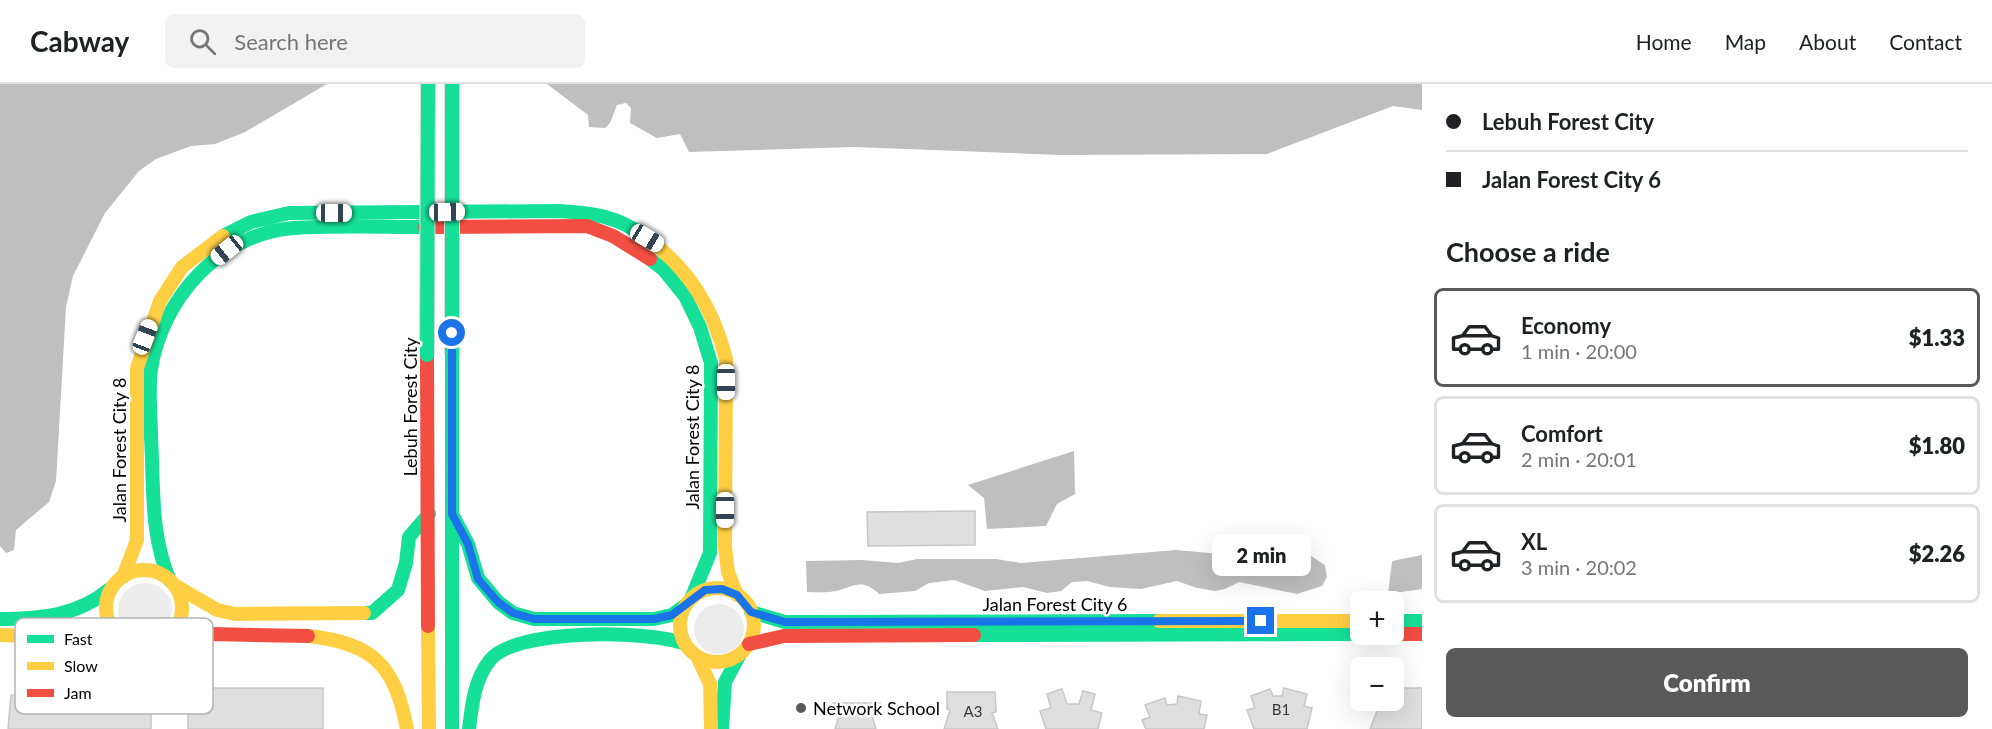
<!DOCTYPE html>
<meta charset="utf-8">
<style>
:root{--surface:#fff;--page:#f2f2f2;--text:#202124;--muted:#757577;--line:#e0e0e0;--accent:#595959}
body{margin:0;font-family:Lato,sans-serif;background:var(--page);color:var(--text);height:100vh;display:flex;flex-direction:column;font-size:22px;white-space:nowrap}
*{box-sizing:border-box;margin:0}
p{font-size:20px;color:var(--muted)}
.icon{flex:none;width:33px;height:33px;fill:none;stroke:currentColor;stroke-width:2;stroke-linecap:round;stroke-linejoin:round}
.map{position:relative;flex:1;overflow:hidden}
.side{display:flex;flex-direction:column;background:var(--surface);width:570px}
.side>*{flex:none}
.hud{display:grid;align-content:center;height:132px;padding:0 24px;background:var(--surface)}
.controls{position:absolute;left:1350px;top:507px;display:grid;gap:12px}
.controls a{display:grid;place-items:center;width:54px;height:54px;border-radius:9px;background:var(--surface);box-shadow:0 6px 24px #0002;font-size:30px}
.end{position:absolute;width:27px;height:27px;margin:-14px;border:8px solid #1a73e8;background:#fff;box-shadow:0 0 0 3px #fff}
.from{border-radius:50%}
.bubble{position:absolute;height:42px;border-radius:9px;background:var(--surface);box-shadow:0 6px 24px #0002;font-size:20px;font-weight:800;line-height:42px;text-align:center}
.car{position:absolute;width:18px;height:36px;margin:-18px -9px;border-radius:8px;box-shadow:0 0 4px 2px #0007;background:linear-gradient(#fff 24%,#345 0 40%,#fff 0 76%,#345 0 86%,#fff 0)}
.hud b{display:flex;align-items:center;gap:21px;height:57px;font-size:22px}
.hud b+b{border-top:2px solid var(--line)}
.hud i{width:15px;height:15px;background:var(--text)}
ul{padding:0;list-style:none}
li{display:flex;align-items:center;gap:18px;height:99px;margin:0 12px 9px;padding:0 12px;border:3px solid var(--line);border-radius:9px}
li div{flex:1}
li b{display:block;font-size:22px}
li em{font-style:normal;font-weight:800}
li.on{border-color:var(--accent)}
li>.icon{width:54px;height:54px;stroke-width:1.5}
h2{padding:0 24px;font-size:27px;line-height:72px}
.action{display:flex;gap:12px;margin-top:auto;padding:12px 24px}
.action a{flex:1;height:69px;border-radius:9px;background:var(--accent);color:#fff;font-size:24px;font-weight:800;line-height:69px;text-align:center}
header{display:flex;align-items:center;gap:36px;box-sizing:border-box;height:84px;padding:0 30px;background:var(--surface);border-bottom:2px solid var(--line)}
header strong{font-size:28px}
nav{display:flex;gap:33px;margin-inline-start:auto;font-size:21px}
.search{width:420px;height:54px;background:var(--page);display:flex;align-items:center;gap:15px;box-sizing:border-box;padding:0 21px;border-radius:9px;color:var(--muted);font-size:22px}
main{display:flex;flex:1;min-height:0}
.map>svg:first-child{display:block}
.green{fill:#ececec}
.water{fill:#bfbfbf}
.building{fill:#dfdfdf;stroke:#c7c7c7;stroke-width:1.5}
.lines{fill:none;stroke-linecap:round;stroke-linejoin:round}
.fast{stroke:#16e098;stroke-width:14}
.slow{stroke:#ffcf43;stroke-width:14}
.jam{stroke:#f24e42;stroke-width:14}
.fast-bridge-casing{stroke:#dbdbdb;stroke-width:16;stroke-linecap:butt}
.fast-bridge{stroke:#16e098;stroke-width:14}
.route{stroke:#1a73e8;stroke-width:8}
.poi-dot{fill:#595959;stroke:#fff;stroke-width:2}
.labels{text-anchor:middle;dominant-baseline:central;stroke-width:5;stroke-linejoin:round;paint-order:stroke}
.number-label{font-size:15px;fill:#383838}
.street-label{font-size:18px;fill:#000;stroke:#fff}
.poi-label{font-size:18px;fill:#000;stroke:#fff;text-anchor:start}
.key{fill:#fff;stroke:#b2b2b2;stroke-width:1.5}
.key-label{font-size:16px;fill:#000}
</style>
<header>
<strong>Cabway</strong>
<div class="search"><svg class="icon" aria-label="search" viewBox="0 0 24 24"><circle cx="10" cy="10" r="6"/><path d="M15 15l6 6"/></svg>Search here</div>
<nav><a>Home</a><a>Map</a><a>About</a><a>Contact</a></nav>
</header>
<main>
<div class="map">
<svg width="1422" height="645" viewBox="0 0 1422 645">
<rect width="100%" height="100%" fill="#fff"/>
<!-- green -->
<path class="green" d="M118 526a27 27 0 1 1 54 0a27 27 0 1 1-54 0Z
M694 545a25 25 0 1 1 50 0a25 25 0 1 1-50 0Z"/>
<!-- water -->
<path class="water" d="M 0,0 L 327,0 L 245,48 L 215,60 L 191,62 L 156,75 L 139,87 L 105,129 L 73,192 L 66,223 L 56,397 L 49,418 L 16,446 L 14,466 L 6,469 L 0,462 Z
M 547,0 L 1422,0 L 1422,26 L 1393,22 L 1267,70 L 1060,71 L 854,63 L 689,68 L 680,50 L 657,54 L 630,39 L 631,24 L 626,19 L 617,21 L 610,39 L 605,44 L 589,43 L 588,31 Z
M 1074,367 L 1075,410 L 1057,420 L 1046,442 L 987,445 L 984,414 L 968,401 Z
M 1251,465 L 1308,470 L 1325,481 L 1327,493 L 1322,502 L 1297,510 L 1239,498 L 1225,505 L 1215,507 L 1197,504 L 1177,497 L 1141,505 L 1110,503 L 1087,497 L 1072,498 L 1061,507 L 1047,509 L 1023,503 L 985,507 L 954,496 L 929,499 L 915,507 L 879,510 C 862,494 855,502 836,507 C 827,509 816,508 807,508 L 806,477 L 862,476 L 898,479 L 917,475 L 996,475 L 1021,479 L 1176,466 L 1221,470 Z
M 1422,471 L 1422,505 L 1388,510 L 1392,477 Z"/>
<!-- building -->
<path class="building" d="M 975,427 L 975,461 L 868,462 L 867,428 Z
M 188,604 L 323,604 L 323,645 L 188,645 Z
M 1284,604 L 1307,610 L 1304,622 L 1312,624 L 1307,645 L 1254,645 L 1247,626 L 1255,624 L 1251,612 L 1270,605 L 1273,612 L 1282,612 Z
M 1394,604 L 1422,604 L 1422,645 L 1370,645 L 1379,622 L 1376,621 L 1376,616 L 1394,616 Z
M 1062,605 L 1067,620 L 1079,620 L 1083,607 L 1095,610 L 1091,626 L 1102,629 L 1098,645 L 1046,645 L 1040,627 L 1051,624 L 1047,610 Z
M 947,608 L 995,608 L 996,628 L 992,629 L 998,645 L 944,645 L 950,626 L 947,625 Z
M 11,611 L 151,611 L 151,645 L 8,645 Z
M 1178,612 L 1201,617 L 1199,630 L 1207,631 L 1204,645 L 1146,645 L 1142,636 L 1150,633 L 1145,621 L 1165,614 L 1167,621 L 1177,620 Z
M 833,619 L 880,619 L 880,632 L 872,632 L 876,645 L 835,645 L 839,632 L 833,632 Z"/>
<g class="lines">
<!-- fast -->
<path class="fast" d="M 223,152 L 251,138 L 289,129 L 559,127 C 593,129 617,132 646,153
M 650,175 L 664,186 L 685,212 L 700,243 L 711,279 L 710,469 L 691,515
M 452,271 L 452,645
M 452,430 L 468,460 L 478,494 L 498,518 L 513,529 L 534,535 L 654,535 L 672,531 L 686,521
M 170,497 C 150,450 154,404 151,353 C 151,331 148,307 151,285 C 162,215 219,150 293,144 C 336,141 381,143 425,143
M 751,528 L 785,538 L 1159,537
M 364,529 L 372,529 L 398,506 L 406,479 L 409,453 L 429,430
M 0,535 C 41,535 77,532 110,505
M 1394,537 L 1422,537
M 974,551 L 1360,550
M 469,645 C 472,621 474,596 490,576 C 516,544 649,546 685,560
M 722,645 L 725,598 L 739,572"/>
<!-- slow -->
<path class="slow" d="M 646,153 C 689,185 713,224 726,275 L 725,463 L 728,488 L 737,511
M106 524a38 38 0 1 1 76 0a38 38 0 1 1-76 0Z
M 123,493 L 137,456 L 137,284 L 160,217 L 182,183 L 223,152
M 176,502 L 217,526 L 235,530 L 364,529
M680 541a37 37 0 1 1 74 0a37 37 0 1 1-74 0Z
M 1159,537 L 1360,537
M 428,542 L 429,645
M 0,551 L 125,556
M 308,552 C 374,559 395,582 407,645
M 697,572 L 710,600 L 711,645"/>
<!-- jam -->
<path class="jam" d="M 425,143 L 587,142 L 613,152 L 650,175
M 427,271 L 428,542
M 1394,550 L 1422,550
M 165,555 L 211,550 L 308,552
M 749,560 L 784,552 L 974,551"/>
<defs>
<path id="fast-bridge" d="M 452,0 L 452,271
M 427,271 L 428,0"/>
</defs>
<!-- fast-bridge casing -->
<use href="#fast-bridge" class="fast-bridge-casing"/>
<!-- fast-bridge -->
<use href="#fast-bridge" class="fast-bridge"/>
</g>
<g class="lines">
<!-- route -->
<path class="route" d="M 452,249 L 452,430 L 468,460 L 478,495 L 498,518 L 513,529 L 534,535 L 654,535 L 672,531 L 705,506 L 722,505 L 737,511 L 751,528 L 785,538 L 1261,537"/>
</g>
<!-- markers -->
<circle class="poi-dot" cx="801" cy="624" r="6"/>
<g class="labels">
<!-- number labels -->
<g class="number-label">
<text x="1281" y="625">B1</text>
<text x="973" y="627">A3</text>
</g>
<!-- street labels -->
<g class="street-label">
<text transform="translate(410 323) rotate(-90)">Lebuh Forest City</text>
<text transform="translate(692 353) rotate(-90)">Jalan Forest City 8</text>
<text transform="translate(119 366) rotate(-90)">Jalan Forest City 8</text>
<text x="1055" y="520">Jalan Forest City 6</text>
</g>
<!-- poi labels -->
<g class="poi-label">
<text x="813" y="624">Network School</text>
</g>
</g>
<!-- legend -->
<rect x="15" y="534" width="198" height="96" rx="9" class="key"/>
<rect x="27" y="551" width="27" height="8" fill="#16e098"/>
<rect x="27" y="578" width="27" height="8" fill="#ffcf43"/>
<rect x="27" y="605" width="27" height="8" fill="#f24e42"/>
<g class="key-label">
<text x="64" y="561">Fast</text>
<text x="64" y="588">Slow</text>
<text x="64" y="615">Jam</text>
</g>
</svg>
<div class="controls">
<a>+</a>
<a>−</a>
</div>
<i class="end from" style="left:452px;top:249px"></i>
<i class="end" style="left:1261px;top:537px"></i>
<div class="bubble" style="left:1212px;top:450px;width:99px">2 min</div>
<i class="car" style="left:447px;top:128px;rotate:89deg"></i>
<i class="car" style="left:334px;top:129px;rotate:90deg"></i>
<i class="car" style="left:647px;top:154px;rotate:121deg"></i>
<i class="car" style="left:227px;top:166px;rotate:231deg"></i>
<i class="car" style="left:145px;top:253px;rotate:21deg"></i>
<i class="car" style="left:726px;top:298px;rotate:180deg"></i>
<i class="car" style="left:725px;top:426px;rotate:180deg"></i>
</div>
<section class="side">
<div class="hud">
<b><i class="from"></i>Lebuh Forest City</b>
<b><i></i>Jalan Forest City 6</b>
</div>
<h2>Choose a ride</h2>
<ul>
<li class="on"><svg class="icon" aria-label="car" viewBox="0 0 24 24"><path d="M5 17H2v-5l4-1 3-4h7l3 4 3 1v5h-3M9 17h6M6 11h13"/><circle cx="7" cy="17" r="2"/><circle cx="17" cy="17" r="2"/></svg><div><b>Economy</b><p>1 min · 20:00</p></div><em>$1.33</em></li>
<li><svg class="icon" aria-label="car" viewBox="0 0 24 24"><path d="M5 17H2v-5l4-1 3-4h7l3 4 3 1v5h-3M9 17h6M6 11h13"/><circle cx="7" cy="17" r="2"/><circle cx="17" cy="17" r="2"/></svg><div><b>Comfort</b><p>2 min · 20:01</p></div><em>$1.80</em></li>
<li><svg class="icon" aria-label="car" viewBox="0 0 24 24"><path d="M5 17H2v-5l4-1 3-4h7l3 4 3 1v5h-3M9 17h6M6 11h13"/><circle cx="7" cy="17" r="2"/><circle cx="17" cy="17" r="2"/></svg><div><b>XL</b><p>3 min · 20:02</p></div><em>$2.26</em></li>
</ul>
<div class="action"><a>Confirm</a></div>
</section>
</main>
